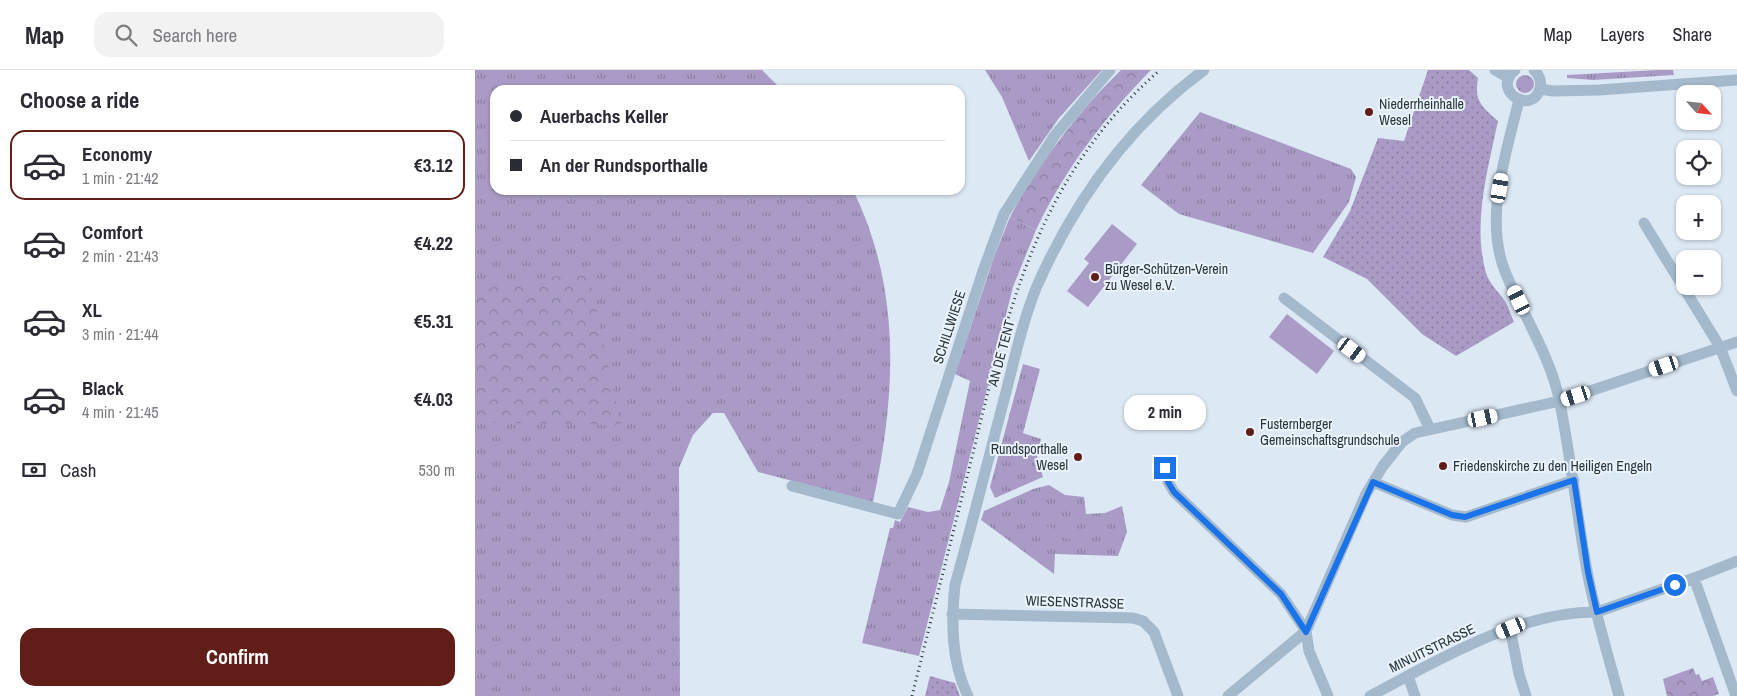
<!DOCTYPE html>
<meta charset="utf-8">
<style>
:root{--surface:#fff;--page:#f2f2f3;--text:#2b2b33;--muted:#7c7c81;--line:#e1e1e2;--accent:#611e19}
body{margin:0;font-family:"Archivo Narrow",sans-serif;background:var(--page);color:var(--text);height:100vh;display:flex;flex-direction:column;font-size:19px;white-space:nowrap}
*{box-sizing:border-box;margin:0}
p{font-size:16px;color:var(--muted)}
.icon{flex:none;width:28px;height:28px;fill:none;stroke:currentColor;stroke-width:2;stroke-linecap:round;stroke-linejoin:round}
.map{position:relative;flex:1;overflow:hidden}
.panel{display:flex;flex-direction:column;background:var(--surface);width:475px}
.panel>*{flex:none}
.banner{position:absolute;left:15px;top:15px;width:475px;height:110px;border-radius:15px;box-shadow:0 1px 4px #0004;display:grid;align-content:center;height:110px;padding:0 20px;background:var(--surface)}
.needle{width:32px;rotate:117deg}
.fabs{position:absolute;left:1201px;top:15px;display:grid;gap:10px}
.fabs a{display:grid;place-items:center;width:45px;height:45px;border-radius:10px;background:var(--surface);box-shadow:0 1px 4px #0004;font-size:25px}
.end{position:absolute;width:22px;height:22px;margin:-11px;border:6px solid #1a73e8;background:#fff;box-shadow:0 0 0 2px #fff}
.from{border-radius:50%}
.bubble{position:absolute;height:35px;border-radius:15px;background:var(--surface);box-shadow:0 1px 4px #0004;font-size:16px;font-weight:800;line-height:35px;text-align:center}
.car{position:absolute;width:15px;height:30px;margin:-15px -8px;border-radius:6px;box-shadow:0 0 4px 1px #0007;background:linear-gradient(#fff 24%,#345 0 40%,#fff 0 76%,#345 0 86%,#fff 0)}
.banner b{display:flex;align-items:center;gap:18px;height:48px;font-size:19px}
.banner b+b{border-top:1px solid var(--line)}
.banner i{width:12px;height:12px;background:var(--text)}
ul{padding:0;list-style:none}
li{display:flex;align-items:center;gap:15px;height:70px;margin:0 10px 8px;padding:0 10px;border:2px solid transparent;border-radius:15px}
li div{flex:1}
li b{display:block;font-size:19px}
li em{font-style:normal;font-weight:800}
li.current{border-color:var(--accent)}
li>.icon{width:45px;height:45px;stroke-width:1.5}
h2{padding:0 20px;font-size:22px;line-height:60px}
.pay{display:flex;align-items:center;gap:12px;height:55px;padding:0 20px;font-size:19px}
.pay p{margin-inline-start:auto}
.action{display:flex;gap:10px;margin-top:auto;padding:10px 20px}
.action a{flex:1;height:58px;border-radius:15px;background:var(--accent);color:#fff;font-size:20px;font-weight:800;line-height:58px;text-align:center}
header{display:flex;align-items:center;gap:30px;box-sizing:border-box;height:70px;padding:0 25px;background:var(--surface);border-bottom:1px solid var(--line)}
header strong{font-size:24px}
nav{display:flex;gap:28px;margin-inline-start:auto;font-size:18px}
.search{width:350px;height:45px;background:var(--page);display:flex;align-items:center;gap:12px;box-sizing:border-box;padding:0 18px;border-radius:15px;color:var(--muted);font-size:19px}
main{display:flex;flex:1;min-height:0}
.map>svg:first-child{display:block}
.grass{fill:url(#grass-tufts)}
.forest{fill:url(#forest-crowns)}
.park{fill:url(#park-dots)}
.pitch{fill:#aa9bc6}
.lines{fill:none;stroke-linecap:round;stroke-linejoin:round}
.street{stroke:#a4b9cc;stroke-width:11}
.rail{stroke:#28343a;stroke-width:3;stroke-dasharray:1 4;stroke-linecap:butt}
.route{stroke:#1a73e8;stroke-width:6}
.poi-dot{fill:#611e19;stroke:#eaf2fc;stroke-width:2}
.labels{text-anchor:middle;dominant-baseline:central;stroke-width:4;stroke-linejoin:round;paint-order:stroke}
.poi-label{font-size:14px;fill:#28343a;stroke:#eaf2fc;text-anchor:start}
.street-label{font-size:14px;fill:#28343a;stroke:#eaf2fc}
</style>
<header>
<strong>Map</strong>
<div class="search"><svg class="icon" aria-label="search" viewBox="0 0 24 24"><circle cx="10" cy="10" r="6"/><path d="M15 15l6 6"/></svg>Search here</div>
<nav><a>Map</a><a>Layers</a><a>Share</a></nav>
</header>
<main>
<section class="panel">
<h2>Choose a ride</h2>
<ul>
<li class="current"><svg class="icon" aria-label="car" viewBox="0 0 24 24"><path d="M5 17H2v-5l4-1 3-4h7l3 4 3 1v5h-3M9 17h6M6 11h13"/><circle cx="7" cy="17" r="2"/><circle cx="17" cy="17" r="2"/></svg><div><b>Economy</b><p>1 min · 21:42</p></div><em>€3.12</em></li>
<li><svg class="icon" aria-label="car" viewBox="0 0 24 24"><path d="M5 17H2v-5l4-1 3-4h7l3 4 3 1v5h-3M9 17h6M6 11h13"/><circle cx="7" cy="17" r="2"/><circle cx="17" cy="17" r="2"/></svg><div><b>Comfort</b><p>2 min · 21:43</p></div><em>€4.22</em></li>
<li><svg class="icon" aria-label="car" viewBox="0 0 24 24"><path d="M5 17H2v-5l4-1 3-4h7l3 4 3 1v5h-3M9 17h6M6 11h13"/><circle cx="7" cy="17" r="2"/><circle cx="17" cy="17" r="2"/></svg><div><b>XL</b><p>3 min · 21:44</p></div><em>€5.31</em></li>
<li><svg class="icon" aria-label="car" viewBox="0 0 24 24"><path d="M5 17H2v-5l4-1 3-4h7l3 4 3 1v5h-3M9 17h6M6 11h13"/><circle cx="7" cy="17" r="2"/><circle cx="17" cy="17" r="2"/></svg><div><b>Black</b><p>4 min · 21:45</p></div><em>€4.03</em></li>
</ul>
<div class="pay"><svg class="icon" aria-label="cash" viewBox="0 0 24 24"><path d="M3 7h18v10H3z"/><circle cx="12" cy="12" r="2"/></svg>Cash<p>530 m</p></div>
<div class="action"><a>Confirm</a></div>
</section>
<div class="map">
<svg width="1262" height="626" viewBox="0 0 1262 626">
<defs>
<pattern id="grass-tufts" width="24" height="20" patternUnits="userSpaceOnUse" patternTransform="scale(1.25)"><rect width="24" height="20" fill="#aa9bc6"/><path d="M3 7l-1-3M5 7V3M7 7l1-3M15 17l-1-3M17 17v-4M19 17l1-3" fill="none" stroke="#8a7fa2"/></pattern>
<pattern id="forest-crowns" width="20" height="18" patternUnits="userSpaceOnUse" patternTransform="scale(1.25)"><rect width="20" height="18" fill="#aa9bc6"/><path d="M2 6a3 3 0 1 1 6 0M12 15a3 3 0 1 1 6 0" fill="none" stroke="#8a7fa2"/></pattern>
<pattern id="park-dots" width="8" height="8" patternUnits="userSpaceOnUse" patternTransform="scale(1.25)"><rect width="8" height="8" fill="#aa9bc6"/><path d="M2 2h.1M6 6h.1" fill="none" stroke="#8a7fa2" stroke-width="1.8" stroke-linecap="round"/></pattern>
</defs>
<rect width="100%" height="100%" fill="#dde8f5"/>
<!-- grass -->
<path class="grass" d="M 0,0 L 287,0 L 307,20 L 20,20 L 20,120 L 378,120 C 427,220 421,325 398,432 L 283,402 L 249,343 L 238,343 L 218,365 L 204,398 L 205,626 L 0,626 Z
M 510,0 L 627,0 L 584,48 L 554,91 L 527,27 Z
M 1183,0 L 1198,0 L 1199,5 L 1118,10 L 1092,8 L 1092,5 Z
M1041 14a9 9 0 1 1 18 0a9 9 0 1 1-18 0Z
M 725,42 L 876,99 L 881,107 L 874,132 L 838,183 L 704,144 L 666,115 Z
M 535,147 L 561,160 L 538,217 L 444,586 L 387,573 L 415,458 L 418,458 L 420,450 L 425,452 L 433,437 L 453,442 L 465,440 L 474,412 L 495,311 L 480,304 L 519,187 Z
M 548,294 L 565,299 L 548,363 L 566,369 L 562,388 L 568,407 L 520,428 L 515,417 Z
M 574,415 L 590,425 L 609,427 L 611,444 L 630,443 L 647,436 L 652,462 L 643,486 L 580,484 L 579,504 L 506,450 L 509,441 L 558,419 Z"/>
<!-- forest -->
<path class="forest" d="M 646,0 L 676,0 C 629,48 590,99 561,160 L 535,147 C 563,94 603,42 646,0 Z
M 113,200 L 146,355 L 0,352 L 0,221 Z
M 1218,598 L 1221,605 L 1224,604 L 1227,611 L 1238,607 L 1244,624 L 1238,626 L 1192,626 L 1188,609 Z"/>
<!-- park -->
<path class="park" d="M 953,0 L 994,0 L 1003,8 C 999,31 1006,36 1023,51 C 1013,99 997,153 1011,203 C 1015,215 1023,221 1030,231 C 1034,237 1036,246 1039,252 L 981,286 L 947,264 L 892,209 L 848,187 L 875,141 L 903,68 L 929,71 Z
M 455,606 L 480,613 L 485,626 L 450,626 Z"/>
<!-- pitch -->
<path class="pitch" d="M 637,154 L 662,174 L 613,237 L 592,221 L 614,193 L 609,189 Z
M 812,244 L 859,281 L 842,304 L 794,267 Z
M 542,446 L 600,466 L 599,471 L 541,451 Z"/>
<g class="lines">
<!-- street -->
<path class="street" d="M 1020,0 L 1034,8
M 1040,0 C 1015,20 1058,47 1065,18 C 1067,10 1064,5 1059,0
M 1065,19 L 1078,21 L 1124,20 L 1262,10
M 1044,30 C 1031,84 1008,150 1031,204 C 1049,247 1076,287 1085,333 C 1096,389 1102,445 1112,501 C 1120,543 1133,585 1144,626
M 1169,153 L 1245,277 L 1262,321
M 809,228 L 940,328 L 955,359
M 690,398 L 693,412 L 699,422 L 806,524 L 831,561 L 834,581 L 853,626
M 898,412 L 977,445 L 991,447 L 1099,410
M 317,416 L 423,444 L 442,404 L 508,201 L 529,144 L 580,65 L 635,0
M 1219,508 L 1261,626
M 477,544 L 658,548 L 668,551 L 679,562 L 703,626
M 1035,558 L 1044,604 L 1051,626
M 933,606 L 940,626
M 493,626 C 476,592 476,552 480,515 C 498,451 514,386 531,322 C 540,287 548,250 562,216 C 599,132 654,55 729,0
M 753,626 L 831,561 L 891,424 L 908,396 L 927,372 L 940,363 L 1085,331 L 1262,272
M 895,626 C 962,591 1044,541 1122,542 L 1219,508 L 1262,491"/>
<!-- rail -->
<path class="rail" d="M 437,626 C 457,546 477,467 497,387 C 533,238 563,106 685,0"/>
</g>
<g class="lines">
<!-- route -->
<path class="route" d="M 690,398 L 693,412 L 699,422 L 806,524 L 831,562 L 898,412 L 977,445 L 990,447 L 1099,410 L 1113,502 L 1122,542 L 1200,515"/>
</g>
<!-- markers -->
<g class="poi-dot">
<circle cx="894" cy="42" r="5"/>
<circle cx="620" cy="207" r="5"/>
<circle cx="775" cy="362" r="5"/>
<circle cx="603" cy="387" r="5"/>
<circle cx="968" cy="396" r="5"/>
</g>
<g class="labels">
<!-- poi labels -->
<g class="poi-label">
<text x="904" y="34">Niederrheinhalle<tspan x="904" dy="16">Wesel</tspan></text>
<text x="630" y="199">Bürger-Schützen-Verein<tspan x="630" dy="16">zu Wesel e.V.</tspan></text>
<text x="785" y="354">Fusternberger<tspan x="785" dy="16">Gemeinschaftsgrundschule</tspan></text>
<text x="593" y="379" text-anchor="end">Rundsporthalle<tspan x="593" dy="16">Wesel</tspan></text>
<text x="978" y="396">Friedenskirche zu den Heiligen Engeln</text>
</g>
<!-- street labels -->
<g class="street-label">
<text transform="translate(474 257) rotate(-72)">SCHILLWIESE</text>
<text transform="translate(526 283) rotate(-75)">AN DE TENT</text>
<text transform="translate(600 532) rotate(2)">WIESENSTRASSE</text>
<text transform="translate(957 578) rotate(-26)">MINUITSTRASSE</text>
</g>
</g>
</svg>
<div class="fabs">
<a><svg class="needle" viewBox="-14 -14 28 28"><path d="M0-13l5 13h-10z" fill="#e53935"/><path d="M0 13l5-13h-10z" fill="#7c7c81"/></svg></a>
<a><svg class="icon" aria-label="locate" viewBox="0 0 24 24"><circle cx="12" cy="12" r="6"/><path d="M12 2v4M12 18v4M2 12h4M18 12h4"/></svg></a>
<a>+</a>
<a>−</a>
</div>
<i class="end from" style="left:1200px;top:515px"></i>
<i class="end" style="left:690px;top:398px"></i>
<div class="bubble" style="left:649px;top:325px;width:82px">2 min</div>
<i class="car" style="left:1025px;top:118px;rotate:10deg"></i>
<i class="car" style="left:1044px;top:230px;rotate:334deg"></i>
<i class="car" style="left:877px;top:280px;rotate:127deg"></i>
<i class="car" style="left:1189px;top:296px;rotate:251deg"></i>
<i class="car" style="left:1101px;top:326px;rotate:252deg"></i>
<i class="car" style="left:1008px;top:348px;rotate:78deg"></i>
<i class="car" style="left:1036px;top:558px;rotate:248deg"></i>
<div class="banner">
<b><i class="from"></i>Auerbachs Keller</b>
<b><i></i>An der Rundsporthalle</b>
</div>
</div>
</main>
